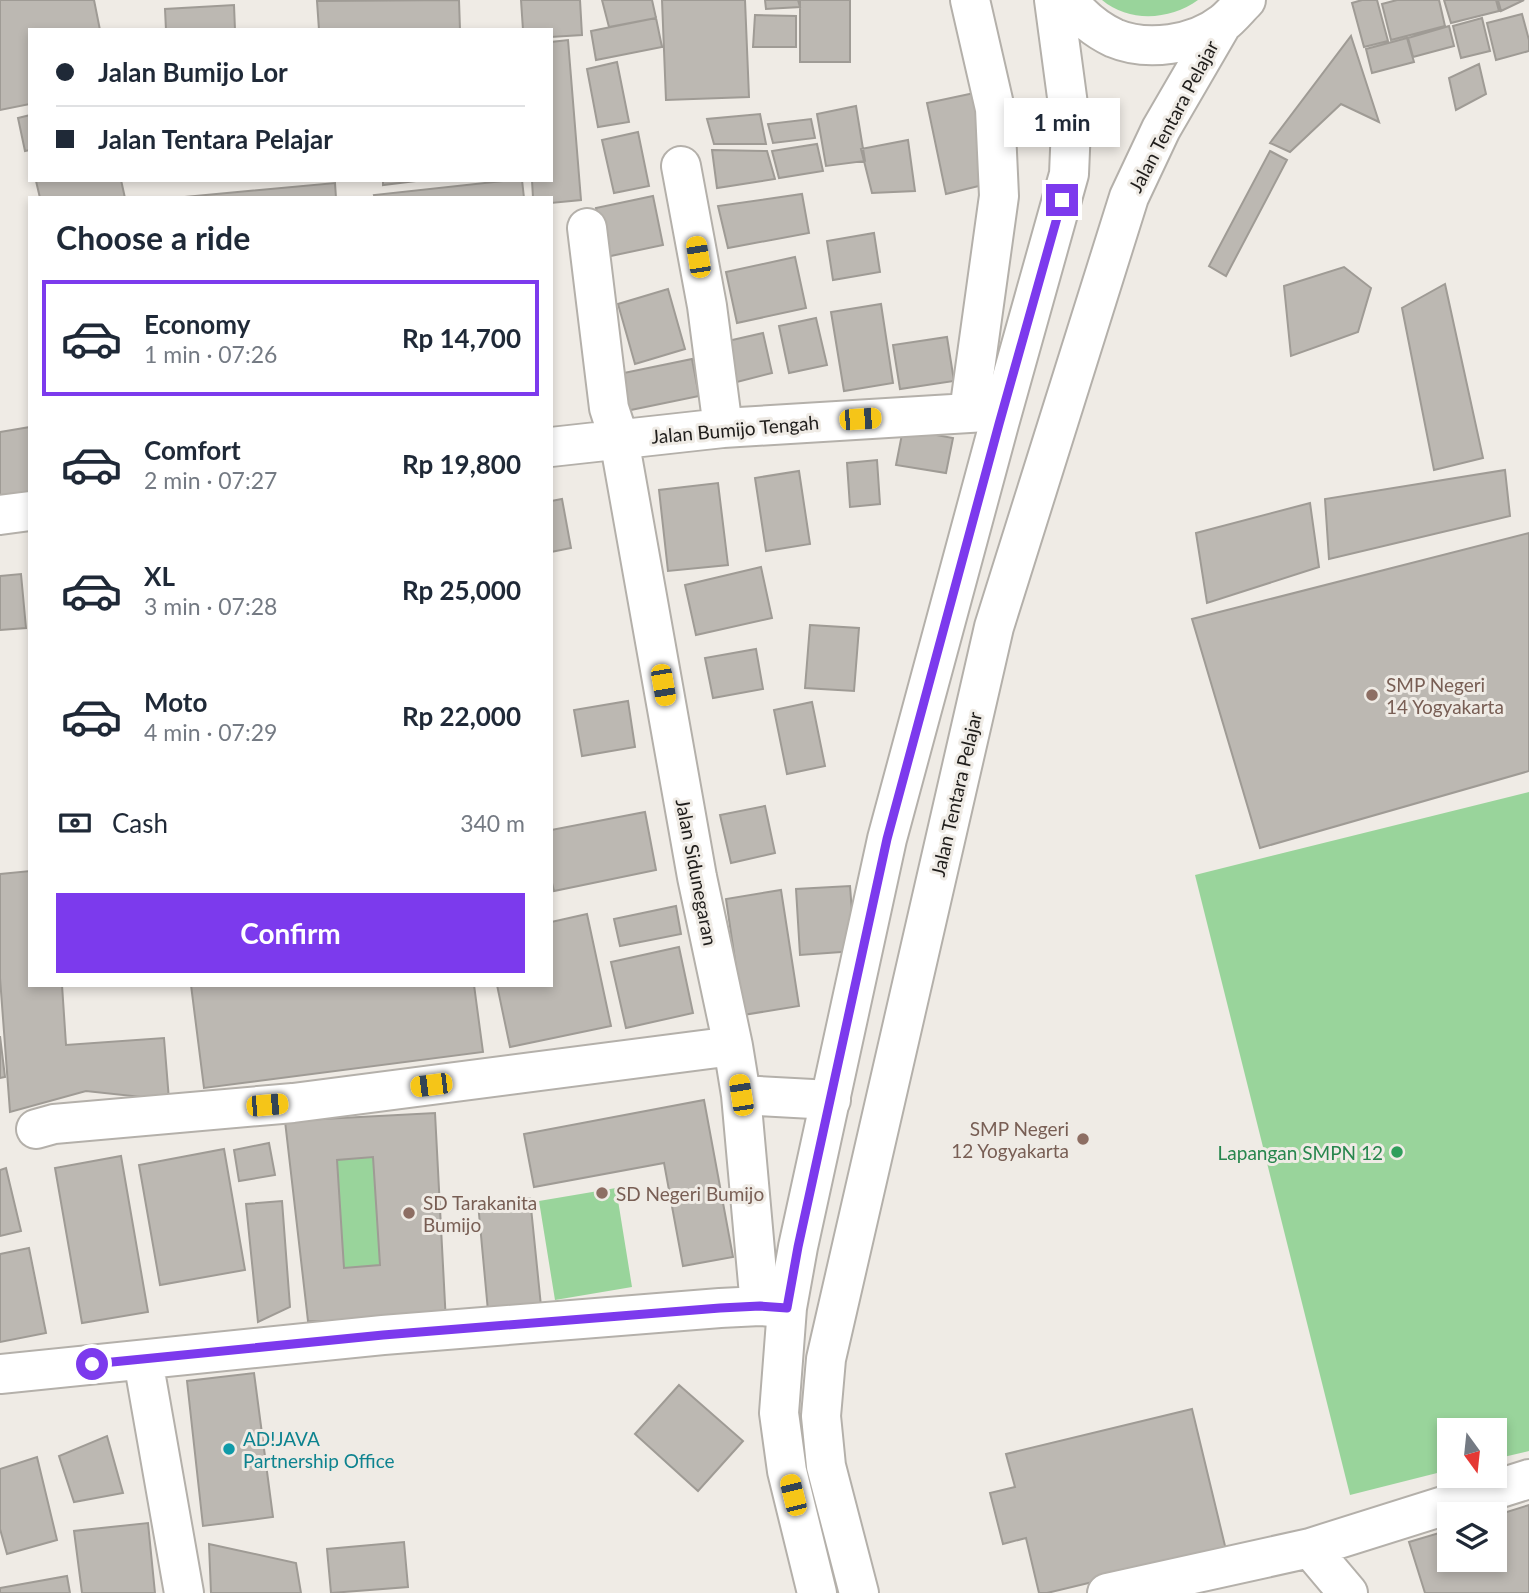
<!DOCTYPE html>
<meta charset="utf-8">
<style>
:root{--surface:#fff;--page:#f6f6f7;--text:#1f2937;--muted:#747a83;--line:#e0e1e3;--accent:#7c3aed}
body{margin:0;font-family:Lato,sans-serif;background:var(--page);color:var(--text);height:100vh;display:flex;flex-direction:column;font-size:26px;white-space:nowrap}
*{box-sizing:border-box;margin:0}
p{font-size:23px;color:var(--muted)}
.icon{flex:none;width:38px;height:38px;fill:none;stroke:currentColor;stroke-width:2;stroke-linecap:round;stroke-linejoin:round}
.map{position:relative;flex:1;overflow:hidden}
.details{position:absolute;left:28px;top:196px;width:525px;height:791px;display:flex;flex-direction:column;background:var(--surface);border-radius:0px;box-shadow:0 4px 10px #0003}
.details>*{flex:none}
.top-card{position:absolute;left:28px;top:28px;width:525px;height:154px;border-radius:0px;box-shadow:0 4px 10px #0003;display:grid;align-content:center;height:154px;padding:0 28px;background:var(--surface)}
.needle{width:46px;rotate:165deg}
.fabs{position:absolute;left:1437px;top:1418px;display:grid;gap:14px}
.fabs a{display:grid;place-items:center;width:70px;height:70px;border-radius:0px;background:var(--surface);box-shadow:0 4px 10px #0003;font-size:35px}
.end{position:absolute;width:32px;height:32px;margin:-16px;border:9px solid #7c3aed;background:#fff;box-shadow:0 0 0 4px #fff}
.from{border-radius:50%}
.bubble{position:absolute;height:49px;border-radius:0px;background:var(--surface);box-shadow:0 4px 10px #0003;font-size:23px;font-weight:700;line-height:49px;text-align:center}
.car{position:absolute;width:21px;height:42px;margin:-21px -10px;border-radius:9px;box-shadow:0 0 5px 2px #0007;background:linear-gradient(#f5c518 24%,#345 0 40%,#f5c518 0 76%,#345 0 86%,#f5c518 0)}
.top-card b{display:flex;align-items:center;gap:24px;height:66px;font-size:26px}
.top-card b+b{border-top:2px solid var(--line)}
.top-card i{width:18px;height:18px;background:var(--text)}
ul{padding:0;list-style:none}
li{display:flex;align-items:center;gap:21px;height:116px;margin:0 14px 10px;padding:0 14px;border:4px solid transparent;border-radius:0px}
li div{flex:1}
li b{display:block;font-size:26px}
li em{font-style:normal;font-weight:700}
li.active{border-color:var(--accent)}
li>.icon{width:63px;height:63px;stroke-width:1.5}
h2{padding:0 28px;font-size:32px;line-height:84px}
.pay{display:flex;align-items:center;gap:18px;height:77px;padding:0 28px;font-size:26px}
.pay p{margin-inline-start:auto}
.primary-button{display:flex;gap:14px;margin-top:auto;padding:14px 28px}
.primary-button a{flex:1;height:80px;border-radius:0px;background:var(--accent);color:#fff;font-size:28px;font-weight:700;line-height:80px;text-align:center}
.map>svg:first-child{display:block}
.green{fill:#99d49b}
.building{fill:#bcb8b2;stroke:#9f9b95;stroke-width:2;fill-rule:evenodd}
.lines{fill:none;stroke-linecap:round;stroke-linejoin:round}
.minor-casing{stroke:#b4b0aa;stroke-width:42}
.major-casing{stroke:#b4b0aa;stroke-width:42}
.minor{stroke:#fff;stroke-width:38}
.major{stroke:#fff;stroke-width:38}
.route{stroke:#7c3aed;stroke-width:9}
.education-dot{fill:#8d6e63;stroke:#efebe5;stroke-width:2.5}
.leisure-dot{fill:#2e9e5b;stroke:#efebe5;stroke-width:2.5}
.culture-dot{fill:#0f9aa8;stroke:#efebe5;stroke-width:2.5}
.labels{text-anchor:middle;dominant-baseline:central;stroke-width:6;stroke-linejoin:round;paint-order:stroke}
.street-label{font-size:19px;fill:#1f1d1b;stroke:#efebe5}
.education-label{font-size:19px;fill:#785e54;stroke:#efebe5;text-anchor:start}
.leisure-label{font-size:19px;fill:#27864d;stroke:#efebe5;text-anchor:end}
.culture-label{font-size:19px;fill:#0d838f;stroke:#efebe5;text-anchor:start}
</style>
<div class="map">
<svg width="1529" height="1593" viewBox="0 0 1529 1593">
<rect width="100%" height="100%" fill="#efebe5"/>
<!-- green -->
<path class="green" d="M 1102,0 L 1198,0 C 1170,20 1130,23 1102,0 Z
M 1529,792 L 1529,1451 L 1495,1459 L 1494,1430 L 1449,1430 L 1449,1470 L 1350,1495 L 1195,875 Z
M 373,1157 L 380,1265 L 344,1268 L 337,1160 Z
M 616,1188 L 632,1287 L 555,1300 L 539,1201 Z"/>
<!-- building -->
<path class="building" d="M 0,0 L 94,0 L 100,30 L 30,30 L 30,104 L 0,110 Z
M 459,0 L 460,30 L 319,30 L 317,1 Z
M 521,0 L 580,0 L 582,35 L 551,37 L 551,30 L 523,30 Z
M 602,0 L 652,0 L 656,18 L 609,27 Z
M 662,0 L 745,0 L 749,97 L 666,100 Z
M 765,0 L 798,0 L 800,7 L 766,9 Z
M 800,0 L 850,0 L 850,62 L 800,62 Z
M 1362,0 L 1377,0 L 1388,41 L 1364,47 L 1352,3 Z
M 1397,0 L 1439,0 L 1445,26 L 1391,40 L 1382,4 Z
M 1444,0 L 1496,0 L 1499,11 L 1451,23 Z
M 1498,0 L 1524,0 L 1501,11 Z
M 234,5 L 235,30 L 166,30 L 165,9 Z
M 1522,14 L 1529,40 L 1529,51 L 1496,60 L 1487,23 Z
M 755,15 L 796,16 L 796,47 L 753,47 Z
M 656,18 L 662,47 L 596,60 L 591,31 Z
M 1482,18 L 1490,51 L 1461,58 L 1453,26 Z
M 1449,26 L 1454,46 L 1413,57 L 1408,38 Z
M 1351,36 L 1379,122 L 1341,104 L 1290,152 L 1270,143 Z
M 1407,38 L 1414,62 L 1372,73 L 1366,49 Z
M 568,40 L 581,200 L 551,203 L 551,198 L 533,198 L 532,180 L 551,180 L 551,42 Z
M 617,62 L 629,122 L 598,127 L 587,69 Z
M 1479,64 L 1486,94 L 1456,110 L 1449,78 Z
M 979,92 L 987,184 L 946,194 L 927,103 Z
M 856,106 L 865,161 L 826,166 L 817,114 Z
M 760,114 L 766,144 L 714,144 L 707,119 Z
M 30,115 L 30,150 L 25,151 L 18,118 Z
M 811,119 L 815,138 L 773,143 L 768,124 Z
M 638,132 L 649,186 L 614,193 L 602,140 Z
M 908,140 L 915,191 L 872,193 L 861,149 Z
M 817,144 L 823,171 L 779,178 L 772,151 Z
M 712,150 L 767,151 L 775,179 L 717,188 Z
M 1270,151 L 1287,160 L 1226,276 L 1209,266 Z
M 121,180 L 125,198 L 40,198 L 36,181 Z
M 383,180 L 424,180 L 383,185 Z
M 512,180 L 522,180 L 524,198 L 375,198 L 374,195 Z
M 335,183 L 336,198 L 174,198 Z
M 802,194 L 809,233 L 728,248 L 718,206 Z
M 653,196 L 663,245 L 606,257 L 596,208 Z
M 874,233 L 880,272 L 833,280 L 827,241 Z
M 795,257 L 806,308 L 737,323 L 726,272 Z
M 1344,267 L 1371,288 L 1358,332 L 1291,356 L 1284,286 Z
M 1445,284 L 1483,458 L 1434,470 L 1402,308 Z
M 668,289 L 685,349 L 635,364 L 618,304 Z
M 881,304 L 893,383 L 844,391 L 831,312 Z
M 816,318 L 827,365 L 789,373 L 779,326 Z
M 763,333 L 772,373 L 729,384 L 719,343 Z
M 947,337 L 954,381 L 900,389 L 893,345 Z
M 692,359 L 699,396 L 621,412 L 614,375 Z
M 30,427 L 30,498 L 0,502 L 0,432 Z
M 903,429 L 953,438 L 946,473 L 896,465 Z
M 877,460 L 880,504 L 850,507 L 847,463 Z
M 1505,470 L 1510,516 L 1329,559 L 1325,499 Z
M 799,471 L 810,544 L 766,551 L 755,478 Z
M 718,483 L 728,565 L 668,571 L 659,490 Z
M 562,499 L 571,548 L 551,552 L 551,501 Z
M 1310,503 L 1319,567 L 1207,603 L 1196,533 Z
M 1529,533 L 1529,771 L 1260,848 L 1192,619 Z
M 761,567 L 772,618 L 696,635 L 685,585 Z
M 21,574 L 26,628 L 0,630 L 0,576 Z
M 810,625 L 859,628 L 854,691 L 805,688 Z
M 756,649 L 763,689 L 713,698 L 705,658 Z
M 628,701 L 635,747 L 582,756 L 574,710 Z
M 812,702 L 825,766 L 787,774 L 774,710 Z
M 765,806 L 775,853 L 731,863 L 720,815 Z
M 645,812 L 656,870 L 554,891 L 551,879 L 551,830 Z
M 30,871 L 30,985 L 62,985 L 66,1045 L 164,1038 L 169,1100 L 86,1091 L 10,1112 L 0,978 L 0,874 Z
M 850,886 L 855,951 L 800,955 L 796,889 Z
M 781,890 L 799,1006 L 743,1015 L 726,899 Z
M 676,906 L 681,934 L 620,946 L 614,919 Z
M 587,914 L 611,1026 L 510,1047 L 497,985 L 551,985 L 551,922 Z
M 679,947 L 693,1013 L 626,1028 L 611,962 Z
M 191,985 L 474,985 L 483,1052 L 204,1088 Z
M 0,1036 L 5,1077 L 0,1078 Z
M 704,1100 L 733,1257 L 683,1266 L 664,1163 L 534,1187 L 524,1134 Z
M 435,1113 L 446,1323 L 308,1321 L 285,1121 ZM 373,1157 L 380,1265 L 344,1268 L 337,1160 Z
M 269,1143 L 275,1175 L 239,1181 L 234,1150 Z
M 224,1149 L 245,1270 L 160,1285 L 139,1165 Z
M 121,1156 L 148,1312 L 82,1323 L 55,1168 Z
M 6,1168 L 21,1231 L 0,1236 L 0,1170 Z
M 530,1198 L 541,1306 L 488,1311 L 478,1203 Z
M 282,1201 L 290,1307 L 258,1322 L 246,1204 Z
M 29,1248 L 46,1333 L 0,1342 L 0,1254 Z
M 254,1373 L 273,1517 L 203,1526 L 187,1381 Z
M 679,1385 L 743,1441 L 698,1491 L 635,1434 Z
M 1192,1409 L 1226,1550 L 1047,1593 L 1039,1593 L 1026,1538 L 1003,1544 L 990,1493 L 1015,1487 L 1006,1454 Z
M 107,1436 L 123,1493 L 74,1502 L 59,1456 Z
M 37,1457 L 57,1540 L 7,1554 L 0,1529 L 0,1469 Z
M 1529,1505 L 1529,1593 L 1425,1593 L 1409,1542 L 1449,1530 L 1449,1559 L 1494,1559 L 1494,1516 Z
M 148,1523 L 155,1593 L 82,1593 L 74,1531 Z
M 404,1542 L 408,1587 L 331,1593 L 327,1549 Z
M 209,1544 L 296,1563 L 301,1593 L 211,1593 Z
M 67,1576 L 70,1593 L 0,1593 L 0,1588 Z"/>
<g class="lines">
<defs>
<path id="minor" d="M 681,166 L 707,306 L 723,428
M 587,228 L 609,408 L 619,439 L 697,877 L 733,1046 L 741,1095 L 760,1306
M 969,412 L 999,196 L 995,109 L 970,0
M 551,447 L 723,428 L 1002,411
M 0,515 L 30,511
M 741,1095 L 831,1100
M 36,1129 L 54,1124 L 293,1103 L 733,1046
M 143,1360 L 184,1593
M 0,1374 L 383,1335 L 720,1308 L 760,1306 L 786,1308
M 1310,1548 L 1529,1479
M 1107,1593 L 1310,1548 L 1348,1593"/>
<path id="major" d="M 1068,0 C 1080,16 1095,29 1114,38 C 1147,52 1195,45 1223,23 C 1231,17 1238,8 1246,0
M 817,1593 L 787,1471 L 779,1413 L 787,1308 L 798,1247 L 887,839 L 999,424 L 1069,174 L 1071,127 L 1054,0
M 859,1593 L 826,1466 L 821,1416 L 826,1359 L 994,627 L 1129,197 L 1161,129 L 1222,24"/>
</defs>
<!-- minor casing -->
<use href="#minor" class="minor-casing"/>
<!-- major casing -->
<use href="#major" class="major-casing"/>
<!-- minor -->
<use href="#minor" class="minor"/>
<!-- major -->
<use href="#major" class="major"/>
</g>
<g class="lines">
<!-- route -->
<path class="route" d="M 92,1364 L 383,1335 L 720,1308 L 760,1306 L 787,1308 L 798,1247 L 887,839 L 999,424 L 1062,200"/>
</g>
<!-- markers -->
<g class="education-dot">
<circle cx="1372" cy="695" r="7"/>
<circle cx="1083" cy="1139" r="7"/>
<circle cx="602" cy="1193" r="7"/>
<circle cx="409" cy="1213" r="7"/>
</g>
<circle class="leisure-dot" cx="1397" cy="1152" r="7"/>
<circle class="culture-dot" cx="229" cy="1449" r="7"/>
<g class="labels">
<!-- street labels -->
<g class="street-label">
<text transform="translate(1173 116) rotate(-62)">Jalan Tentara Pelajar</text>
<text transform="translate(735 429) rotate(-5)">Jalan Bumijo Tengah</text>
<text transform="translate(956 794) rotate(-77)">Jalan Tentara Pelajar</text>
<text transform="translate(697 872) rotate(79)">Jalan Sidunegaran</text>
</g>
<!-- education labels -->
<g class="education-label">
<text x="1386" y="684">SMP Negeri<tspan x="1386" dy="22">14 Yogyakarta</tspan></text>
<text x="1069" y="1128" text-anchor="end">SMP Negeri<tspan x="1069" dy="22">12 Yogyakarta</tspan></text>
<text x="616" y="1193">SD Negeri Bumijo</text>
<text x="423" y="1202">SD Tarakanita<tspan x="423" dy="22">Bumijo</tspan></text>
</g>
<!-- leisure labels -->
<g class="leisure-label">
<text x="1383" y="1152">Lapangan SMPN 12</text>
</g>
<!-- culture labels -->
<g class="culture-label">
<text x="243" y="1438">AD!JAVA<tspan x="243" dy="22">Partnership Office</tspan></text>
</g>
</g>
</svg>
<div class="fabs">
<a><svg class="needle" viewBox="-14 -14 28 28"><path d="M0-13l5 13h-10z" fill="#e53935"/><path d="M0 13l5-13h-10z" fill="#747a83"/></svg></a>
<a><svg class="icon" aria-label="layers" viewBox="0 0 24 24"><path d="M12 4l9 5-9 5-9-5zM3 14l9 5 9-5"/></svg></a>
</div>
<i class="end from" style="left:92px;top:1364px"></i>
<i class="end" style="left:1062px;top:200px"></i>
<div class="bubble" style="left:1004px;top:98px;width:116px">1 min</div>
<i class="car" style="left:698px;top:257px;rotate:351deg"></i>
<i class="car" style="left:860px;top:419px;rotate:86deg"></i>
<i class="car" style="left:663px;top:685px;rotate:170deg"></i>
<i class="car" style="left:431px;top:1085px;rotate:263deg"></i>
<i class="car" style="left:741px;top:1095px;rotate:351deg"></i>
<i class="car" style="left:267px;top:1105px;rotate:85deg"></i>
<i class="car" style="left:793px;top:1495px;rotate:346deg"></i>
<div class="top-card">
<b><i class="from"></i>Jalan Bumijo Lor</b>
<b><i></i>Jalan Tentara Pelajar</b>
</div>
<section class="details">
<h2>Choose a ride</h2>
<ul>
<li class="active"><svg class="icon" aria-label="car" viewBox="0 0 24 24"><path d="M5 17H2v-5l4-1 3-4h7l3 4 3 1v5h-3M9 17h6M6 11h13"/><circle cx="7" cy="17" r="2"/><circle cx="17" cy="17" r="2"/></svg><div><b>Economy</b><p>1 min · 07:26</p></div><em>Rp 14,700</em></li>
<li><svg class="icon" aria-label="car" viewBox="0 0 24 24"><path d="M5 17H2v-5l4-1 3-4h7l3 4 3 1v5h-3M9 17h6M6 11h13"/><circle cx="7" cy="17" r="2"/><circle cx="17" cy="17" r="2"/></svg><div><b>Comfort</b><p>2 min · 07:27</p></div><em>Rp 19,800</em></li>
<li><svg class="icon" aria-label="car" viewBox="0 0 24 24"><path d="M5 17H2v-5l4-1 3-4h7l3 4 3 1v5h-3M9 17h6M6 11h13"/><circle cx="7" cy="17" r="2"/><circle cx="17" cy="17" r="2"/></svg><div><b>XL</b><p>3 min · 07:28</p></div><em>Rp 25,000</em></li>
<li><svg class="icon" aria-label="car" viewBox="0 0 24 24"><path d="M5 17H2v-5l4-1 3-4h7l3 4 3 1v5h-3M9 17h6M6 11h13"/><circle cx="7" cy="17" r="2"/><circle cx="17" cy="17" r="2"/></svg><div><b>Moto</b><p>4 min · 07:29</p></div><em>Rp 22,000</em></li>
</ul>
<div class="pay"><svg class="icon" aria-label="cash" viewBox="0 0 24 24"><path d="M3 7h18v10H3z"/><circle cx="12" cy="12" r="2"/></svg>Cash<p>340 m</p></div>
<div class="primary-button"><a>Confirm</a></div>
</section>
</div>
